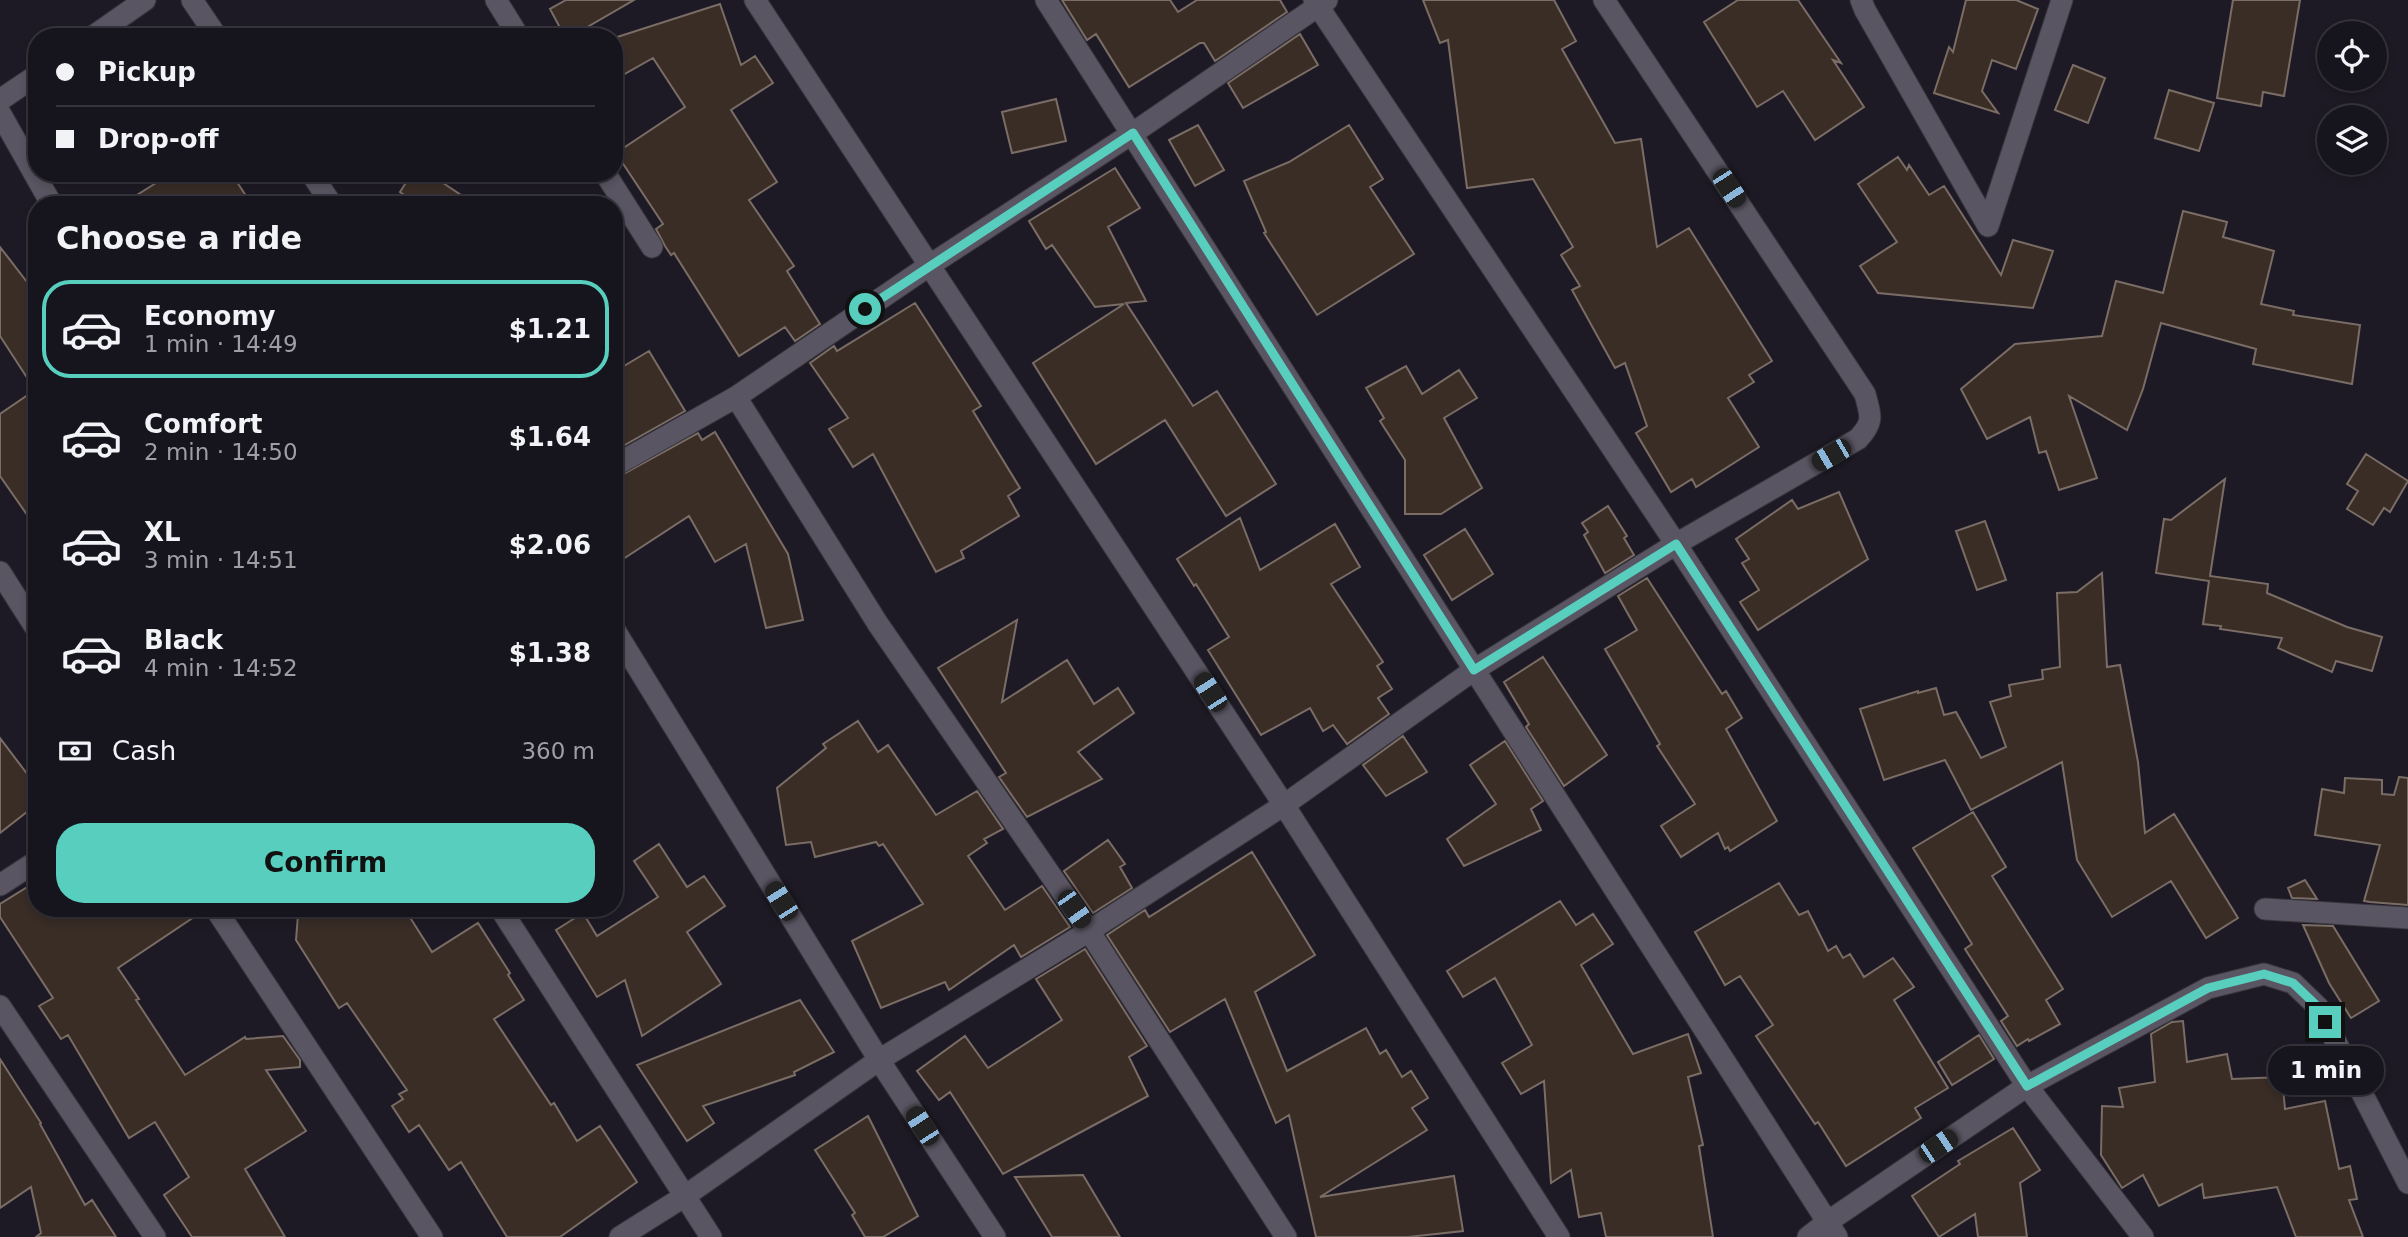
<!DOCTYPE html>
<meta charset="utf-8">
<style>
:root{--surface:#16141c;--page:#1f1d25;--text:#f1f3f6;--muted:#9e9ea3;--line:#35333b;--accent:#58cebf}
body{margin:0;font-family:"DejaVu Sans",sans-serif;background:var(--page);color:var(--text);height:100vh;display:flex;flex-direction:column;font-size:26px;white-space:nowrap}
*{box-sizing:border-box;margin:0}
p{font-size:23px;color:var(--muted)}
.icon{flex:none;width:38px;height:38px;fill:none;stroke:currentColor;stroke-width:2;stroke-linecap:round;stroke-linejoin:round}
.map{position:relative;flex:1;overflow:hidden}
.side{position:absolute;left:28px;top:196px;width:595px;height:721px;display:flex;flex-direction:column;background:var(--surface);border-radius:28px;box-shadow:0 4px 10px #0003,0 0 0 2px var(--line)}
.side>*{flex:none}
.guide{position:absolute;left:28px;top:28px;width:595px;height:154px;border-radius:28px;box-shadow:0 4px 10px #0003,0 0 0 2px var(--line);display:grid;align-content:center;height:154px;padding:0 28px;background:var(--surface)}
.buttons{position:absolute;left:2317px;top:21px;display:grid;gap:14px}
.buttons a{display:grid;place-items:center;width:70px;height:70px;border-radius:50%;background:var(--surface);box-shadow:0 4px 10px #0003,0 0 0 2px var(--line);font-size:35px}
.end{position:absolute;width:32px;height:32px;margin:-16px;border:9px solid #58cebf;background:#111;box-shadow:0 0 0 4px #111}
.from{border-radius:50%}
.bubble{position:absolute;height:49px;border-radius:24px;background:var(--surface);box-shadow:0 4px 10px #0003,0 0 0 2px var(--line);font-size:23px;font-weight:700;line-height:49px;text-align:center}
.car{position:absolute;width:21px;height:42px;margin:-21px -10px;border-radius:9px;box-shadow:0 0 5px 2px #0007;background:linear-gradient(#222 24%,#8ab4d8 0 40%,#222 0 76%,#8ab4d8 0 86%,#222 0)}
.guide b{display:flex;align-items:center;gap:24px;height:66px;font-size:26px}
.guide b+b{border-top:2px solid var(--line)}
.guide i{width:18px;height:18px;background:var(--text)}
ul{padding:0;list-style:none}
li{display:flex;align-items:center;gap:21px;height:98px;margin:0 14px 10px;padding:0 14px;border:4px solid transparent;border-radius:28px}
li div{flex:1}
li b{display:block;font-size:26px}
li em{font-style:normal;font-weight:700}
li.on{border-color:var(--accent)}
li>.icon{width:63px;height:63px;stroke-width:1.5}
h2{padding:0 28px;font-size:32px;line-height:84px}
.pay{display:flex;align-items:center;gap:18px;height:77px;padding:0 28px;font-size:26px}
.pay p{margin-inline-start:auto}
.primary-button{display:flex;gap:14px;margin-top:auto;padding:14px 28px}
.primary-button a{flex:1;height:80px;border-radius:28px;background:var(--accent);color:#111;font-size:28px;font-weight:700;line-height:80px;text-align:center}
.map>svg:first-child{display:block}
.building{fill:#392d26;stroke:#7a6d65;stroke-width:2}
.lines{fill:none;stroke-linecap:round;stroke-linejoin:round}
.street-casing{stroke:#39363f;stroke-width:23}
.street{stroke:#595562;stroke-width:21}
.route{stroke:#58cebf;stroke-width:9}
</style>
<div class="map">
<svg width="2408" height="1237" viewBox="0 0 2408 1237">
<rect width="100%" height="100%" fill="#1e1a25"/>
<!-- building -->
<path class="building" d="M 566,0 L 634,0 L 570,37 L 565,37 L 550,9 Z
M 1062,0 L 1170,0 L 1178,12 L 1197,0 L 1280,0 L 1287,12 L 1215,61 L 1204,43 L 1200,43 L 1129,87 L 1096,34 L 1087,40 Z
M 1423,0 L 1554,0 L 1576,41 L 1562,49 L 1615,143 L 1641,139 L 1657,247 L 1689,228 L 1772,361 L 1749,375 L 1754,382 L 1728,398 L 1759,447 L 1696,487 L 1692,479 L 1671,492 L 1636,433 L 1647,426 L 1625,363 L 1615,368 L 1572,290 L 1580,286 L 1561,255 L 1573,247 L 1533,179 L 1467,188 L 1448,40 L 1440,43 Z
M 1738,0 L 1798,0 L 1841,63 L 1833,60 L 1864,107 L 1815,140 L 1783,91 L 1757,107 L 1704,22 Z
M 1966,0 L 2016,0 L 2038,9 L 2016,69 L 1992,60 L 1982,91 L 1998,113 L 1934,93 L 1949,47 L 1953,52 Z
M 2233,0 L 2300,0 L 2284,96 L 2263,92 L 2261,106 L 2217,98 Z
M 720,4 L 741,65 L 755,56 L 773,83 L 731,110 L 777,182 L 749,200 L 794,266 L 787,271 L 820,324 L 795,341 L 785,327 L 739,356 L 674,253 L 671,255 L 665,246 L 656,229 L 663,224 L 616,153 L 685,107 L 653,58 L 614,80 L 614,38 Z
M 1300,34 L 1318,65 L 1243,108 L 1228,83 Z
M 2073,65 L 2105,78 L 2088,123 L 2055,110 Z
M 2169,90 L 2214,103 L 2199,151 L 2155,138 Z
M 1056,99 L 1066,141 L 1012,153 L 1002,112 Z
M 1198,125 L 1224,170 L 1195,186 L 1169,140 Z
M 1349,125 L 1383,179 L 1370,187 L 1414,254 L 1317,315 L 1264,233 L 1266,232 L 1244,181 L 1289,162 Z
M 1898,157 L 1907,170 L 1909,165 L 1929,195 L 1944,186 L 2001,275 L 2013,240 L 2053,251 L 2033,308 L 1878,293 L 1860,266 L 1897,242 L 1858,184 Z
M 1115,168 L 1140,208 L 1108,227 L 1146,301 L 1126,303 L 1193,406 L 1217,391 L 1276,484 L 1226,516 L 1165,420 L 1096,464 L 1033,363 L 1124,304 L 1095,307 L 1052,245 L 1046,249 L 1029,221 Z
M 172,173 L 231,173 L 252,205 L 121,205 Z
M 412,173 L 428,173 L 476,205 L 418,205 L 400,192 Z
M 2183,211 L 2227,222 L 2223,237 L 2274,251 L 2261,304 L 2294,311 L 2293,315 L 2360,325 L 2352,384 L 2253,364 L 2256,349 L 2161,323 L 2143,389 L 2127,430 L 2069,396 L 2097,478 L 2059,490 L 2046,451 L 2039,453 L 2030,417 L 1987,439 L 1961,389 L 2015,344 L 2102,336 L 2116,281 L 2163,293 Z
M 0,247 L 37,295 L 37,529 L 0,476 L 0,414 L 35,390 L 0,336 Z
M 915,303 L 981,406 L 973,411 L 1020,488 L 1008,496 L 1019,516 L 961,551 L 964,558 L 936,572 L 873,454 L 853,467 L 829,429 L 848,418 L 810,363 L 834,346 L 837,351 Z
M 649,351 L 685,411 L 614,451 L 614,372 Z
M 1406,366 L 1422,394 L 1459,370 L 1477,398 L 1444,418 L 1482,488 L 1441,514 L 1405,514 L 1405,460 L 1380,421 L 1384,418 L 1366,388 Z
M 715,432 L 788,554 L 803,620 L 766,628 L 746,544 L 715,562 L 689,516 L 614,565 L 614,479 L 698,433 L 702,440 Z
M 2366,454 L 2408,481 L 2390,512 L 2384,508 L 2373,525 L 2347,509 L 2358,491 L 2347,484 Z
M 2225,479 L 2210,576 L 2268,584 L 2267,593 L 2347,627 L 2382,637 L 2372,671 L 2336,661 L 2332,672 L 2278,648 L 2282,638 L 2220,629 L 2221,626 L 2203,624 L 2209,581 L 2156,573 L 2164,519 L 2171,520 Z
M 1839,492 L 1868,559 L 1758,630 L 1740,602 L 1759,590 L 1742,563 L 1749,559 L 1736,539 L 1792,500 L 1798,509 Z
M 1608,506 L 1627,536 L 1624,538 L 1634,555 L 1605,573 L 1584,535 L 1588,532 L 1582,523 Z
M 1240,518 L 1260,570 L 1335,524 L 1360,567 L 1331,584 L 1383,662 L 1377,666 L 1392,689 L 1378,698 L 1389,714 L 1347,744 L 1333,725 L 1323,731 L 1310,708 L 1261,735 L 1208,650 L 1229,637 L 1196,584 L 1194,586 L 1177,559 Z
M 1985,521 L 2006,580 L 1977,590 L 1956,531 Z
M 1465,529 L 1493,574 L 1452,600 L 1424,555 Z
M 2102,573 L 2107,667 L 2120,665 L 2138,762 L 2145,833 L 2174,814 L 2238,918 L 2206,938 L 2171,881 L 2112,917 L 2077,860 L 2062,762 L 1971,810 L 1945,760 L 1884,780 L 1860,709 L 1918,691 L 1918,693 L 1936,688 L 1944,715 L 1956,712 L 1981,758 L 2006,747 L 1990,702 L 2011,696 L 2009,685 L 2043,679 L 2042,670 L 2060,667 L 2057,593 L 2077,592 Z
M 1647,578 L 1722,694 L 1726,691 L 1742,718 L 1726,729 L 1777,821 L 1730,851 L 1728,847 L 1725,849 L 1718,833 L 1681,857 L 1661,826 L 1695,804 L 1657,746 L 1660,744 L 1605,649 L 1637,630 L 1618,596 Z
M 1017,620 L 1002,702 L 1067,660 L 1094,704 L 1118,688 L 1134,713 L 1078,752 L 1102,779 L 1027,817 L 999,777 L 1006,773 L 938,668 Z
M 1543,657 L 1607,755 L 1564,786 L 1526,727 L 1529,724 L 1504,682 Z
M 858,721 L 878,752 L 888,745 L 936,815 L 977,791 L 1003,829 L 984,839 L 987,843 L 968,856 L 1005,910 L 1042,886 L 1070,927 L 1021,957 L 1014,945 L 949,990 L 945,982 L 881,1008 L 852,941 L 923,904 L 883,844 L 879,846 L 876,842 L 815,857 L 811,842 L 786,845 L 777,788 L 826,748 L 823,744 Z
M 1403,736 L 1427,772 L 1386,796 L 1363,765 Z
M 0,738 L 37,787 L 37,804 L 0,833 Z
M 1505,741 L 1543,801 L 1531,809 L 1541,830 L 1464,866 L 1447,839 L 1496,804 L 1470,765 Z
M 2399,777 L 2408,778 L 2408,905 L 2370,902 L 2364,901 L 2380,845 L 2315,835 L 2322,789 L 2344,793 L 2345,778 L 2382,780 L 2382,794 L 2394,795 Z
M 1973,812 L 2006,867 L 1992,876 L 2063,989 L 2046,1000 L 2060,1024 L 2029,1041 L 2028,1039 L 2017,1046 L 2001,1021 L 2008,1016 L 1965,949 L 1972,944 L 1913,848 Z
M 1108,840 L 1125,864 L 1120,867 L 1132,888 L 1093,913 L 1064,871 Z
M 659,844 L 687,887 L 704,876 L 725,906 L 687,932 L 721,984 L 642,1036 L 625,980 L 597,997 L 556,930 L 583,913 L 597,936 L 658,897 L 634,861 Z
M 1252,852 L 1315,955 L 1255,992 L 1287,1071 L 1366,1028 L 1380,1054 L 1386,1050 L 1402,1077 L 1411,1071 L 1428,1098 L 1412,1108 L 1427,1130 L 1320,1197 L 1454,1176 L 1463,1231 L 1408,1237 L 1316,1237 L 1289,1115 L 1276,1123 L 1225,999 L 1170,1032 L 1107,935 L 1145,910 L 1149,917 Z
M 2305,880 L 2317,899 L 2292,898 L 2288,888 Z
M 37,881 L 37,908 L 202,908 L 203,911 L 118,968 L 139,999 L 136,1000 L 185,1075 L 245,1037 L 246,1039 L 283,1036 L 300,1060 L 300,1067 L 266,1070 L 306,1131 L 245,1169 L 285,1237 L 192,1237 L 164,1195 L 189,1177 L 155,1122 L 129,1138 L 68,1035 L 61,1039 L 39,1006 L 53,998 L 0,917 L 0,904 Z
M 1779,883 L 1799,915 L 1808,911 L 1828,951 L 1836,946 L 1843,958 L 1850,954 L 1864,977 L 1893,958 L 1914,987 L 1894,1000 L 1948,1088 L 1915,1108 L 1921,1118 L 1846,1166 L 1818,1122 L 1815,1124 L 1756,1036 L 1773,1025 L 1740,976 L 1725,985 L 1695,932 Z
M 1560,901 L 1576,925 L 1593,914 L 1613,944 L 1581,965 L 1633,1054 L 1688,1034 L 1701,1073 L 1688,1077 L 1703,1145 L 1699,1146 L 1713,1237 L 1606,1237 L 1601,1213 L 1579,1217 L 1571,1170 L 1551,1183 L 1544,1081 L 1521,1094 L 1502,1063 L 1532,1045 L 1495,978 L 1463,997 L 1447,971 Z
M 340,908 L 404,908 L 432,952 L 478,923 L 510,973 L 508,975 L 524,1000 L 494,1019 L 551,1105 L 554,1103 L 577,1141 L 600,1126 L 637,1182 L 560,1237 L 507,1237 L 461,1162 L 449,1170 L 419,1125 L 409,1132 L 392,1106 L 403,1099 L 399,1094 L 407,1090 L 347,1003 L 339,1008 L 296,940 L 298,915 L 327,917 Z
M 2303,925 L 2333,926 L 2379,1001 L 2351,1018 L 2329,983 Z
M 1085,949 L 1147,1046 L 1129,1057 L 1148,1096 L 1003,1174 L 950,1092 L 939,1100 L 917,1071 L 965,1036 L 988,1068 L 1062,1020 L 1036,979 Z
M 800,1000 L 834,1052 L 794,1072 L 795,1075 L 703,1106 L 714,1123 L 687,1141 L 637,1065 Z
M 2183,1021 L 2187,1062 L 2227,1054 L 2232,1079 L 2282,1077 L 2285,1109 L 2325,1101 L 2339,1169 L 2350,1166 L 2357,1199 L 2349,1200 L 2363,1237 L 2296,1237 L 2277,1187 L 2204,1198 L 2202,1184 L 2159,1206 L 2143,1175 L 2122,1188 L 2101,1155 L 2102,1106 L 2123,1107 L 2119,1088 L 2155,1082 L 2151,1034 L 2172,1022 Z
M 1979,1035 L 1994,1059 L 1952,1085 L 1938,1062 Z
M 0,1059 L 41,1123 L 40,1124 L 85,1205 L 92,1200 L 116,1237 L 36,1237 L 41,1233 L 31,1187 L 0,1208 Z
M 868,1116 L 918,1216 L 883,1237 L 865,1237 L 852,1215 L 855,1213 L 815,1150 Z
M 2013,1128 L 2040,1170 L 2020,1183 L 2027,1237 L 1978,1237 L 1975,1214 L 1939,1237 L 1912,1196 L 1960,1164 L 1958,1161 Z
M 1083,1175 L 1120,1237 L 1052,1237 L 1015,1177 Z"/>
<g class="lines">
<defs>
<path id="street" d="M 192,0 L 217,37
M 496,0 L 519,37
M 755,0 L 1284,805 L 1559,1237
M 1046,0 L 1837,1237
M 1314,0 L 1676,544 L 2027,1086 L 2143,1237
M 1861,0 L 1865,10 L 1988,226
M 92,37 L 145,0
M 0,100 L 37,75
M 0,113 L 52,205
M 311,173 L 332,205
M 605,173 L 652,247
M 1988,226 L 2062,0
M 736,397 L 878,624 L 1089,931 L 1286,1237
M 614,466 L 736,397 L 930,265 L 1133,133 L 1327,0
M 0,572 L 37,630
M 614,629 L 879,1060 L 995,1237
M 0,885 L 37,861
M 215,908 L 432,1237
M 500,908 L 711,1237
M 2265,909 L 2408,918
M 0,1006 L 155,1237
M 620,1237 L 685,1196 L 879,1060 L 1089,931 L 1284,805 L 1474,670 L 1676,544 L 1858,439 C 1874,422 1871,417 1865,394 L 1604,0
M 1808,1237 L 1826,1223 L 2027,1086 L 2208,988 L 2264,974 L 2293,983 L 2318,1007 L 2408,1183"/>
</defs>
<!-- street casing -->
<use href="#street" class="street-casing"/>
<!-- street -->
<use href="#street" class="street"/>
</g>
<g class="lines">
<!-- route -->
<path class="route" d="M 865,309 L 1133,133 L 1474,670 L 1676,544 L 2027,1086 L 2208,988 L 2264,974 L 2293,983 L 2318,1007 L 2325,1022"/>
</g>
</svg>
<div class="buttons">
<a><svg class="icon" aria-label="locate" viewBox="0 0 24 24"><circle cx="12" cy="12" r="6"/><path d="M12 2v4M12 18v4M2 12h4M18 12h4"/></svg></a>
<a><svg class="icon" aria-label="layers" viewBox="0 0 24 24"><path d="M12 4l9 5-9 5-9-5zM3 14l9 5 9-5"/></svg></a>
</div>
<i class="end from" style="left:865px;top:309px"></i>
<i class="end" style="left:2325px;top:1022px"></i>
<div class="bubble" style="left:2268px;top:1046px;width:116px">1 min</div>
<i class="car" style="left:1729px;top:188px;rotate:147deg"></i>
<i class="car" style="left:1831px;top:455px;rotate:240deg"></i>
<i class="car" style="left:1210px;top:692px;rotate:327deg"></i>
<i class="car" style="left:781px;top:901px;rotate:328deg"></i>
<i class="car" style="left:1074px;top:909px;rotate:145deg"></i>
<i class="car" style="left:922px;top:1126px;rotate:327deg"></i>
<i class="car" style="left:1938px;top:1146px;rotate:56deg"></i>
<div class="guide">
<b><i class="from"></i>Pickup</b>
<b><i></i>Drop-off</b>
</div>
<section class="side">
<h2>Choose a ride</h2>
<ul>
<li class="on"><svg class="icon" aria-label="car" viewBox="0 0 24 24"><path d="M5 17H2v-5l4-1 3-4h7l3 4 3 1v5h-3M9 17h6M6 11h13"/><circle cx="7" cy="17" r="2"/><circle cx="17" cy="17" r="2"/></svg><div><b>Economy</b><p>1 min · 14:49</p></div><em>$1.21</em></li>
<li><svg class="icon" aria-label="car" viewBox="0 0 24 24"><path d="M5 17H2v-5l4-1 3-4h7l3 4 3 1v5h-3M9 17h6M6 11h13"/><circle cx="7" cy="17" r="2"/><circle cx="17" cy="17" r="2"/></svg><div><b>Comfort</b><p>2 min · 14:50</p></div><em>$1.64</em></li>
<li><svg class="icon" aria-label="car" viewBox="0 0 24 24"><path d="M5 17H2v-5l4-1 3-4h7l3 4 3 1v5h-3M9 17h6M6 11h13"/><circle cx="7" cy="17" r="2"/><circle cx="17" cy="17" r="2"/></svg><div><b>XL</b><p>3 min · 14:51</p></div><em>$2.06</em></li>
<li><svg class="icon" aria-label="car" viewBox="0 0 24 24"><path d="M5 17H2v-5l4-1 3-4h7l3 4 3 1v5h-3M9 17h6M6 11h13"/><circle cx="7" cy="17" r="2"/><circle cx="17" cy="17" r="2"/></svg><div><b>Black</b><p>4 min · 14:52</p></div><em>$1.38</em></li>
</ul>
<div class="pay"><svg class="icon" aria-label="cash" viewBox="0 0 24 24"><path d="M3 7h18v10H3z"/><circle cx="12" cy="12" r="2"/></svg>Cash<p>360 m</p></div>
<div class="primary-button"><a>Confirm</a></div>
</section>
</div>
